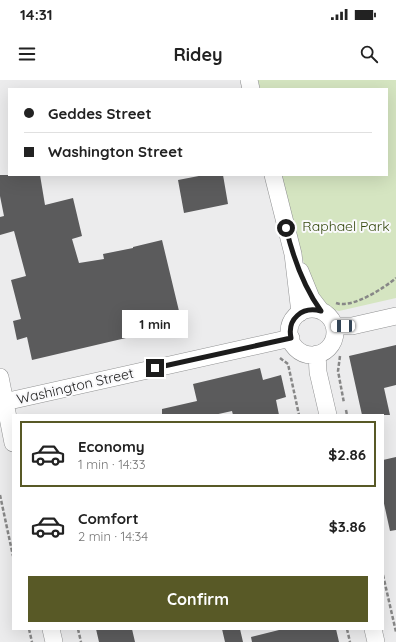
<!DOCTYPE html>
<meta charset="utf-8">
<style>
:root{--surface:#fff;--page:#f2f2f2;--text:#222;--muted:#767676;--line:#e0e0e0;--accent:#585926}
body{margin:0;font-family:Quicksand,sans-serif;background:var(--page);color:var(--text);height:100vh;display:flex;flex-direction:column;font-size:15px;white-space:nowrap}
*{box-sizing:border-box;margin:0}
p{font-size:13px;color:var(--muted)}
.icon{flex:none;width:22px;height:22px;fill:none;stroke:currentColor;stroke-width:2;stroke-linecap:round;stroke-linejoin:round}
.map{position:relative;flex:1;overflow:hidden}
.details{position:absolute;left:12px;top:334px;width:372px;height:216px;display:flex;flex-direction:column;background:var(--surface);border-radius:0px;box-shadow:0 4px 16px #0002}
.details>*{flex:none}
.top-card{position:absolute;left:8px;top:8px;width:380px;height:88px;border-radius:0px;box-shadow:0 4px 16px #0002;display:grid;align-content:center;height:88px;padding:0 16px;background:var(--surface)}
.end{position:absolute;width:18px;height:18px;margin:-9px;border:5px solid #1c1c1c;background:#fff;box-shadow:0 0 0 2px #fff}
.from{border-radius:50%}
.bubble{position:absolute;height:28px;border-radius:0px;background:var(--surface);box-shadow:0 4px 16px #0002;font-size:13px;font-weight:700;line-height:28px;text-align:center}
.car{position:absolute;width:12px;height:24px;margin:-12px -6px;border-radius:5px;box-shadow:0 0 3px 1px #0007;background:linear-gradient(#fff 24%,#345 0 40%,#fff 0 76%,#345 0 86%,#fff 0)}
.top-card b{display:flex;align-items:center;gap:14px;height:38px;font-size:15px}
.top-card b+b{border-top:1px solid var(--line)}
.top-card i{width:10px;height:10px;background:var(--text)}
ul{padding:7px 0 0;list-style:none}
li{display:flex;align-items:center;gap:12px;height:66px;margin:0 8px 6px;padding:0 8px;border:2px solid transparent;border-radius:0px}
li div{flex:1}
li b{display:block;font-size:15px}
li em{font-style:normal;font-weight:700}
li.selected{border-color:var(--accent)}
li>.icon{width:36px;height:36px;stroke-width:1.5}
.primary-button{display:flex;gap:8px;margin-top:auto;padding:8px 16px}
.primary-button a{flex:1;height:46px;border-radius:0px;background:var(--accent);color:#fff;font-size:16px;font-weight:700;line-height:46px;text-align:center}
.status{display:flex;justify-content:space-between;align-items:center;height:28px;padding:0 20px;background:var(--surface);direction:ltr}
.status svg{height:11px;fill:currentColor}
header{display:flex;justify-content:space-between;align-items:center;height:52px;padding:0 16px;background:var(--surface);font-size:18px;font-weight:700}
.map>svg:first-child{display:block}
.green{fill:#d5e5c1}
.building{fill:#5b5b5c}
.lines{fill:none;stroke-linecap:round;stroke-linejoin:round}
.street-casing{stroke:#909192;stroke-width:18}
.path{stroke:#878787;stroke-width:2.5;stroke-dasharray:4 2;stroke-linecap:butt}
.street{stroke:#fff;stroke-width:17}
.route{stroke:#1c1c1c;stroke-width:5}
.labels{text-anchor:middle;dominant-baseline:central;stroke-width:4;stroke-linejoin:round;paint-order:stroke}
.park-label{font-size:14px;fill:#33470b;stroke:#f9f9fb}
.street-label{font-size:14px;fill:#1c1c1c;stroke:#f9f9fb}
</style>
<div class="status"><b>14:31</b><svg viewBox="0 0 49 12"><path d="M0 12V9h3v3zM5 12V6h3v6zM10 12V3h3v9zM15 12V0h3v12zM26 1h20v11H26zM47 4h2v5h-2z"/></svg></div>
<header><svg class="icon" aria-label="menu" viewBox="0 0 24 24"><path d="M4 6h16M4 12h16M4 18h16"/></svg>Ridey<svg class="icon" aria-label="search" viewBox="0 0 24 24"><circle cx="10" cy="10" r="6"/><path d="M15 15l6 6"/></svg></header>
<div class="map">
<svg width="396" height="562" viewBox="0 0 396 562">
<rect width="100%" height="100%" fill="#ececed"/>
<!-- green -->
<path class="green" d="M 258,0 L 396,0 L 396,218 L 339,231 L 327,228 L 313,213 L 299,167 L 281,95 L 387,95 L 387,9 L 260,9 Z"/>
<!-- building -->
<path class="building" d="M 0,95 L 40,95 L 45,125 L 73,118 L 82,156 L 72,159 L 79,183 L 104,179 L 103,174 L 133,168 L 133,167 L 162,160 L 179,231 L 140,240 L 143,254 L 32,280 L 27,257 L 17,260 L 13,241 L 21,239 L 11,200 L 26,196 L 14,151 L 0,155 L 0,137 L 4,136 L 0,116 Z
M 204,95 L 223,95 L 228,124 L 184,133 L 178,100 Z
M 396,265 L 396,305 L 384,308 L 390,335 L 362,335 L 349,276 Z
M 260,288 L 263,300 L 281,295 L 286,317 L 276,320 L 279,335 L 233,335 L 232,331 L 214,335 L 162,335 L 162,329 L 197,321 L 193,304 Z
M 396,377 L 396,450 L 390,451 L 383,419 L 383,380 Z
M 96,549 L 132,549 L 135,562 L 99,562 Z
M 222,549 L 240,549 L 243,562 L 225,562 Z
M 283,549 L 336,549 L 339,562 L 252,562 L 251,557 Z"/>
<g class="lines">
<defs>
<path id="street" d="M 249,0 L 251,9
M 273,95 L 293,174 L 300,233
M 300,191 L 311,218 L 321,231
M289 252a23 23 0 1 1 46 0a23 23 0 1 1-46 0Z
M 334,246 L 352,246 L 396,236
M 317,274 L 318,292 L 328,335
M 0,297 L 13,363
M 0,323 L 291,258
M 51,549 L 54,562
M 373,549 L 376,562"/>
</defs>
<!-- street casing -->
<use href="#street" class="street-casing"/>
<!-- path -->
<path class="path" d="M 336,223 C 352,229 384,208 396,198
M 340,276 L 338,291 L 344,323
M 280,278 L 288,284 L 299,335
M 346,330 L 347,335
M 0,415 L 13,476
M 383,495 L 396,552
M 29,549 L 32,562
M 78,549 L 81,562
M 347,549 L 350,562"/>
<!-- street -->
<use href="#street" class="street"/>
</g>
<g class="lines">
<!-- route -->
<path class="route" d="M 155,288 L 291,258 C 287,239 302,226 321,231 C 303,206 293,177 286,148"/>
</g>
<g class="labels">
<!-- park labels -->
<g class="park-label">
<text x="346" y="146">Raphael Park</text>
</g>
<!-- street labels -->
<g class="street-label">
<text transform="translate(75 306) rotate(-13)">Washington Street</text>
</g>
</g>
</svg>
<i class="end from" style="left:286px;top:148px"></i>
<i class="end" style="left:155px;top:288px"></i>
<div class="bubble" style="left:122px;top:230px;width:66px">1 min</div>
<i class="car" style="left:343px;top:246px;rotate:269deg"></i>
<div class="top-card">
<b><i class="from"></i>Geddes Street</b>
<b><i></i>Washington Street</b>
</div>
<section class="details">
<ul>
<li class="selected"><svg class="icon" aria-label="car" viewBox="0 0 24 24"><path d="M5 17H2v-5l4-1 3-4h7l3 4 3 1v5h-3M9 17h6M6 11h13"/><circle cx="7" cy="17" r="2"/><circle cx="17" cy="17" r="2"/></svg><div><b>Economy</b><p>1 min · 14:33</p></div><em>$2.86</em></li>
<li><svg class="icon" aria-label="car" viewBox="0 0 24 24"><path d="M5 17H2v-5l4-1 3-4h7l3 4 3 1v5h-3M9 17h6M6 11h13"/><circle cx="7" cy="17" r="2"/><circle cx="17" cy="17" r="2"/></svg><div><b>Comfort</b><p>2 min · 14:34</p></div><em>$3.86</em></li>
</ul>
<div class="primary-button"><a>Confirm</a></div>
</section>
</div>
